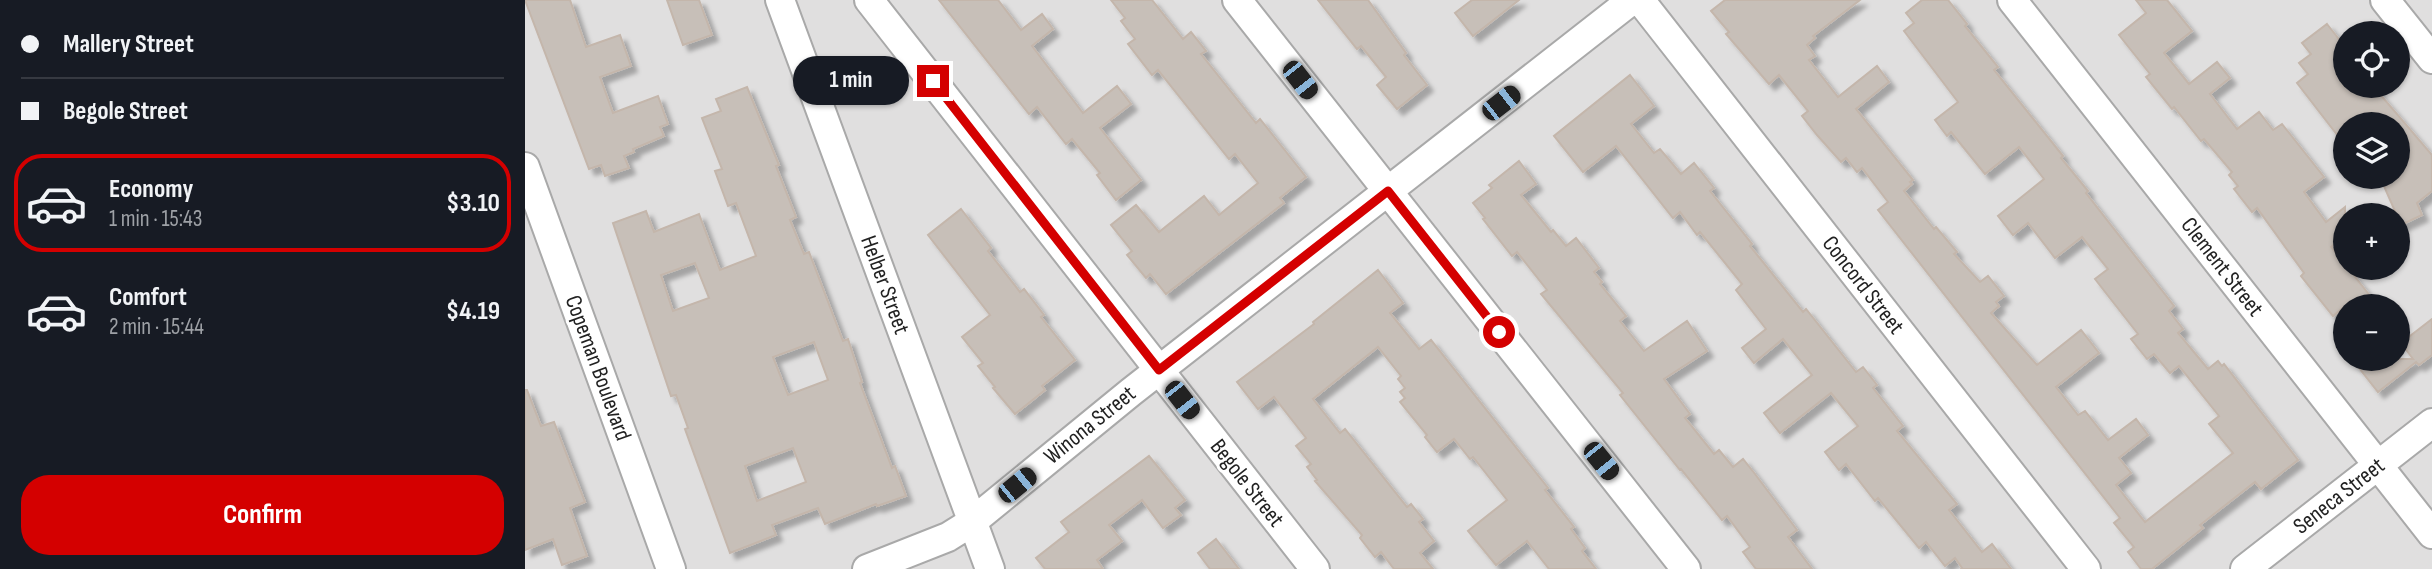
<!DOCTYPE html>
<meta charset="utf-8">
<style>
:root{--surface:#171b24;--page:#242831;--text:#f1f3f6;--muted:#9ea1a6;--line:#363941;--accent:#d40000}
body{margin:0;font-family:"Sofia Sans Condensed",sans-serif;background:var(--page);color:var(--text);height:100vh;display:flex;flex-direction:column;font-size:26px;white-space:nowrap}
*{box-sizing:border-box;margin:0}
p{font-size:23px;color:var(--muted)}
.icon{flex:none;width:38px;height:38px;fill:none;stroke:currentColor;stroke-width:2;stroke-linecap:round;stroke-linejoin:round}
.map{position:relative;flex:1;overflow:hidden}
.drawer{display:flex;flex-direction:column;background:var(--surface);width:525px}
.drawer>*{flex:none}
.banner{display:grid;align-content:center;height:154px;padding:0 21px;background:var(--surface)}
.fabs{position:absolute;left:1808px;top:21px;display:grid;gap:14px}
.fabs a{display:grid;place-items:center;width:77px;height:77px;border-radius:50%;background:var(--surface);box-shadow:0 2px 5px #0004;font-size:35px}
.end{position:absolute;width:32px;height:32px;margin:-16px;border:9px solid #d40000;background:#fff;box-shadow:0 0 0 4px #fff}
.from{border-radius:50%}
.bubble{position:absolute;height:49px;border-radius:24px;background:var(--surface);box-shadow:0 2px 5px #0004;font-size:23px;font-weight:700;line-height:49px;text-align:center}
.car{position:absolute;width:21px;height:42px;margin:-21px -10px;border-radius:9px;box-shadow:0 0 5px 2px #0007;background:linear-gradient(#222 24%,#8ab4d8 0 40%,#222 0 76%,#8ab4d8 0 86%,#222 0)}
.banner b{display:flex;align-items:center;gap:24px;height:66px;font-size:26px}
.banner b+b{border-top:2px solid var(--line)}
.banner i{width:18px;height:18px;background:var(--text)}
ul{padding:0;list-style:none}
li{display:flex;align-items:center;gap:21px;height:98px;margin:0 14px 10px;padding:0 7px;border:4px solid transparent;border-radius:28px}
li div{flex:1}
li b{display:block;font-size:26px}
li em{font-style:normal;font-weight:700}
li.selected{border-color:var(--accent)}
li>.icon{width:63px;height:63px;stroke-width:1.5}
.button{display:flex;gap:14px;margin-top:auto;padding:14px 21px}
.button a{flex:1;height:80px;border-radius:28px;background:var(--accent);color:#fff;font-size:28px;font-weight:700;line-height:80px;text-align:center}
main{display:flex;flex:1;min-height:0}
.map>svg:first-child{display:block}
.residential{fill:#e0dfdf;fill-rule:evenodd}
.building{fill:#c7bfb8;stroke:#c4b6ab;stroke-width:2;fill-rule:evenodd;filter:url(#shadow)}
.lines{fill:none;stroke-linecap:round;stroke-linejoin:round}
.minor-casing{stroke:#a9a9a9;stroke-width:32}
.minor{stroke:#fff;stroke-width:28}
.route{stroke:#d40000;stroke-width:9}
.labels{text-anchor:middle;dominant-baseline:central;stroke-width:6;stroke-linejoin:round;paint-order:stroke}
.street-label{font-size:23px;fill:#222;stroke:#fff}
</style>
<main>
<section class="drawer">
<div class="banner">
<b><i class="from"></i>Mallery Street</b>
<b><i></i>Begole Street</b>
</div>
<ul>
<li class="selected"><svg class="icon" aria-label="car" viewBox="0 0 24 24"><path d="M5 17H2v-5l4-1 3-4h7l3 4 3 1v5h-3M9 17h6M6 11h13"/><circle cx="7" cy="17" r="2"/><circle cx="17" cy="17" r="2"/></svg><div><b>Economy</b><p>1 min · 15:43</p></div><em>$3.10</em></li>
<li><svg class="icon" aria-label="car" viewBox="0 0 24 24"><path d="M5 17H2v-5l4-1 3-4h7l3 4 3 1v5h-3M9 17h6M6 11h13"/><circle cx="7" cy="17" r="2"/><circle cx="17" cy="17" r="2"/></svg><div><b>Comfort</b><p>2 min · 15:44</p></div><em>$4.19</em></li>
</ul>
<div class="button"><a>Confirm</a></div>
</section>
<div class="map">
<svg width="1907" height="569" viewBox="0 0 1907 569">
<defs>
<filter id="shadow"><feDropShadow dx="6" dy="6" stdDeviation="2" flood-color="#0004"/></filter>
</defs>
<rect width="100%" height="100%" fill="#f2efe9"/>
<!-- residential -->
<path class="residential" d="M 0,0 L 1907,0 L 1907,569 L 0,569 ZM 1820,33 L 1872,33 L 1872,86 L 1820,86 ZM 1820,124 L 1872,124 L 1872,177 L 1820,177 ZM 1820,215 L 1872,215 L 1872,268 L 1820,268 ZM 1820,306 L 1872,306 L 1872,359 L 1820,359 Z"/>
<!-- building -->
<path class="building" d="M 0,0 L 45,0 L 61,47 L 95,35 L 106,66 L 75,77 L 88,113 L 133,96 L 143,124 L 135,127 L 139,136 L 108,149 L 109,152 L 99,156 L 104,168 L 80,176 L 76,165 L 64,169 Z
M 142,0 L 174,0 L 187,35 L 158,45 Z
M 414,0 L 473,0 L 496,30 L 517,14 L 528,29 L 507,46 L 558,113 L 592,86 L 606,104 L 575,128 L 616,180 L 591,200 L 572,175 L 575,173 L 547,139 L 541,144 L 512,107 L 504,114 Z
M 586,0 L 627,0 L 658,39 L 666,32 L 681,51 L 676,54 L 731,123 L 735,119 L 781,177 L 755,198 L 759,203 L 641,294 L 625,274 L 621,278 L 602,255 L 607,251 L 586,225 L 611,205 L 634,232 L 679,196 L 694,215 L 733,183 L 710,154 L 704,159 L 633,70 L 627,75 L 603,44 L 610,39 L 596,21 L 600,18 Z
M 793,0 L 843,0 L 881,53 L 879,55 L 902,85 L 872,109 L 852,85 L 861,77 L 836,46 L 832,49 Z
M 947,0 L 994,0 L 948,36 L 930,13 Z
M 1200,0 L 1335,0 L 1288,36 L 1290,38 L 1282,45 L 1290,56 L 1284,60 L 1313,97 L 1352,66 L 1364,82 L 1331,109 L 1388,180 L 1385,182 L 1387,184 L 1379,191 L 1409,229 L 1411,227 L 1432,252 L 1429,254 L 1455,282 L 1463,276 L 1479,296 L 1471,302 L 1474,306 L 1466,313 L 1512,365 L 1556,330 L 1574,353 L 1531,387 L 1553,415 L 1560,411 L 1583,440 L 1611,419 L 1623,435 L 1594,458 L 1606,473 L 1591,485 L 1620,522 L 1708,453 L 1684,424 L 1694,416 L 1654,366 L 1645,373 L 1629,354 L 1622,359 L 1606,339 L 1613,334 L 1570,279 L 1583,269 L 1557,237 L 1530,258 L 1503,223 L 1488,235 L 1473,216 L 1519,179 L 1494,147 L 1460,174 L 1426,132 L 1422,136 L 1410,120 L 1433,102 L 1379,31 L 1389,23 L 1381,13 L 1397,0 L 1423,0 L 1442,24 L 1440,26 L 1473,67 L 1469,70 L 1538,156 L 1536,158 L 1563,191 L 1561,193 L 1649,306 L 1644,311 L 1658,329 L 1653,333 L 1683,369 L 1693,361 L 1697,366 L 1699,364 L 1773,460 L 1736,489 L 1730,482 L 1675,525 L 1678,528 L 1627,569 L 1616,569 L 1603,552 L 1609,547 L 1589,523 L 1595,518 L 1353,210 L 1363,202 L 1337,168 L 1332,172 L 1321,158 L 1316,162 L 1292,135 L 1277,116 L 1283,111 L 1254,75 L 1244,84 L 1201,34 L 1204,32 L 1186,11 Z
M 1611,0 L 1642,0 L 1667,31 L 1639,53 L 1664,84 L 1692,62 L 1705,78 L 1685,94 L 1712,129 L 1734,112 L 1748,130 L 1757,124 L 1799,177 L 1779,192 L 1801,222 L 1820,207 L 1820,236 L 1806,247 L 1820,264 L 1820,268 L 1823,268 L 1853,306 L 1820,306 L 1808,316 L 1776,276 L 1779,273 L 1732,208 L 1727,212 L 1709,189 L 1713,186 L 1704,175 L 1707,172 L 1679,139 L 1676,141 L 1649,107 L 1647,109 L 1621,77 L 1625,74 L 1594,35 L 1621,13 Z
M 1802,24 L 1820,47 L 1820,86 L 1848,86 L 1907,155 L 1907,191 L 1892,203 L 1897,215 L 1876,225 L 1855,177 L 1872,177 L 1872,124 L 1820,124 L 1820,145 L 1772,83 L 1783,74 L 1774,63 L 1786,54 L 1777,43 Z
M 1105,75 L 1129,106 L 1106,124 L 1129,153 L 1135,149 L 1156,174 L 1169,163 L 1189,188 L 1185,191 L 1227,244 L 1225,246 L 1278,312 L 1281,309 L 1331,372 L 1338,367 L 1352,385 L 1348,388 L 1378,426 L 1372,431 L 1432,504 L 1424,510 L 1457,552 L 1467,544 L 1486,569 L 1436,569 L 1437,568 L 1430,558 L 1420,566 L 1401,542 L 1394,548 L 1353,498 L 1350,501 L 1321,464 L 1314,470 L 1300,452 L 1333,426 L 1306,393 L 1255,433 L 1239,413 L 1287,375 L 1258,339 L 1229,363 L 1217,348 L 1241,329 L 1211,290 L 1217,284 L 1175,232 L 1172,235 L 1155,212 L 1148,218 L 1091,146 L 1058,172 L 1029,136 Z
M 222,87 L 254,165 L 251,166 L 271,217 L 265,220 L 279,254 L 284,252 L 318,341 L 323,339 L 337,382 L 335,383 L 367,468 L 370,466 L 381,496 L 352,506 L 351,504 L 300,524 L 293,508 L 247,525 L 251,535 L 205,553 L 160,429 L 163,428 L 151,395 L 146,396 L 88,223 L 121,211 L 129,232 L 174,214 L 195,270 L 231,256 L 211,203 L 203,206 L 190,171 L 197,169 L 177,118 L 196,111 L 191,99 ZM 170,263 L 184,298 L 148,311 L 136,275 ZM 289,342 L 303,380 L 263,395 L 248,357 ZM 268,448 L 281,482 L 232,501 L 220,466 Z
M 994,161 L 1011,184 L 996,195 L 1026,232 L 1028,230 L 1041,246 L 1051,238 L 1074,268 L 1069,272 L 1077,282 L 1075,284 L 1101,316 L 1095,321 L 1119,351 L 1162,321 L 1182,351 L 1139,379 L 1165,414 L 1160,418 L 1189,454 L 1194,450 L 1208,467 L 1218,459 L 1230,474 L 1272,530 L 1263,537 L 1287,569 L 1231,569 L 1218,552 L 1225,547 L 1202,516 L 1197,520 L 1156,469 L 1155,470 L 1095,395 L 1098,393 L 1016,294 L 1022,290 L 992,252 L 987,256 L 958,219 L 960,218 L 948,203 L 967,188 L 964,185 Z
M 436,209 L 466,248 L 463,251 L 495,292 L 499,289 L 519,315 L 516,317 L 550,360 L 517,386 L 520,390 L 490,414 L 468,388 L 470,387 L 453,366 L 458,363 L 437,337 L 465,315 L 403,235 Z
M 853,270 L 878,303 L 865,313 L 894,349 L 906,340 L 1023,488 L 1020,490 L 1049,527 L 1046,529 L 1060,548 L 1057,551 L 1071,569 L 1024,569 L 1002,541 L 971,565 L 943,531 L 982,500 L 948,457 L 945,459 L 929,439 L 912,452 L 900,437 L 902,435 L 875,402 L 880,398 L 875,392 L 880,388 L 873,379 L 876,376 L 853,347 L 788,399 L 815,433 L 820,429 L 882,507 L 886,504 L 898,519 L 894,522 L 909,541 L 895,553 L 908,569 L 869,569 L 856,552 L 850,557 L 835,538 L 837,535 L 790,481 L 792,480 L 782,467 L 786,464 L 771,446 L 781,438 L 749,397 L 733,409 L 712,382 L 789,324 L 788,322 Z
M 1907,319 L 1907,355 L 1894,365 L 1891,362 L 1853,392 L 1827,359 L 1888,359 L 1876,343 Z
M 0,390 L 2,390 L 16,426 L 29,422 L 60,502 L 45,508 L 62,556 L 37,565 L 28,539 L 0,550 Z
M 624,456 L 660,500 L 650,508 L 656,515 L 638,528 L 617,500 L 584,525 L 597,541 L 572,560 L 578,569 L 520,569 L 511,558 L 544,532 L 536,522 Z
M 691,539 L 714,569 L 685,569 L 673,553 Z"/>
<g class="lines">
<defs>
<path id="minor" d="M 255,0 L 465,569
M 344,0 L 790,569
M 712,0 L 1161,569
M 1115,0 L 1561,569
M 1487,0 L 1907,534
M 1860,0 L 1907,59
M 0,167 L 146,569
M 342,569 L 423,537 L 447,522 L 606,392 L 1107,0
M 1720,569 L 1907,423"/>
</defs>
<!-- minor casing -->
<use href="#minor" class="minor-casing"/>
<!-- minor -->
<use href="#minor" class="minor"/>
</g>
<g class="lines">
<!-- route -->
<path class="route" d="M 408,81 L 634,370 L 863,191 L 974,332"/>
</g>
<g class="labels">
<!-- street labels -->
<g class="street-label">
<text transform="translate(1697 267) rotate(52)">Clement Street</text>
<text transform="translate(360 285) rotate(70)">Helber Street</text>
<text transform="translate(1338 285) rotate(52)">Concord Street</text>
<text transform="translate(73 368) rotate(70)">Copeman Boulevard</text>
<text transform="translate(565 425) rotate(-39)">Winona Street</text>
<text transform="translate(722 483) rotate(52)">Begole Street</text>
<text transform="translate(1814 496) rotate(-38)">Seneca Street</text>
</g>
</g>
</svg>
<div class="fabs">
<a><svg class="icon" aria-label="locate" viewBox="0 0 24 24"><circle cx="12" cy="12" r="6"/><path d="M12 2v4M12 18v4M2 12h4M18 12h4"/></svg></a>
<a><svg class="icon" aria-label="layers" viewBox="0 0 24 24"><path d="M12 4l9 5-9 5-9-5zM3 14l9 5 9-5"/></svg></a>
<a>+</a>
<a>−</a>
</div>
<i class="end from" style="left:974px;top:332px"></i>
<i class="end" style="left:408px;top:81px"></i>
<div class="bubble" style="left:268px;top:56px;width:116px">1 min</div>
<i class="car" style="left:775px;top:80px;rotate:142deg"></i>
<i class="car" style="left:976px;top:103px;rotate:52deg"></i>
<i class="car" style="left:657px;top:400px;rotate:142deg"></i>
<i class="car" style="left:1076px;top:461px;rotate:141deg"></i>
<i class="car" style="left:492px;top:485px;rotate:51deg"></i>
</div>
</main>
